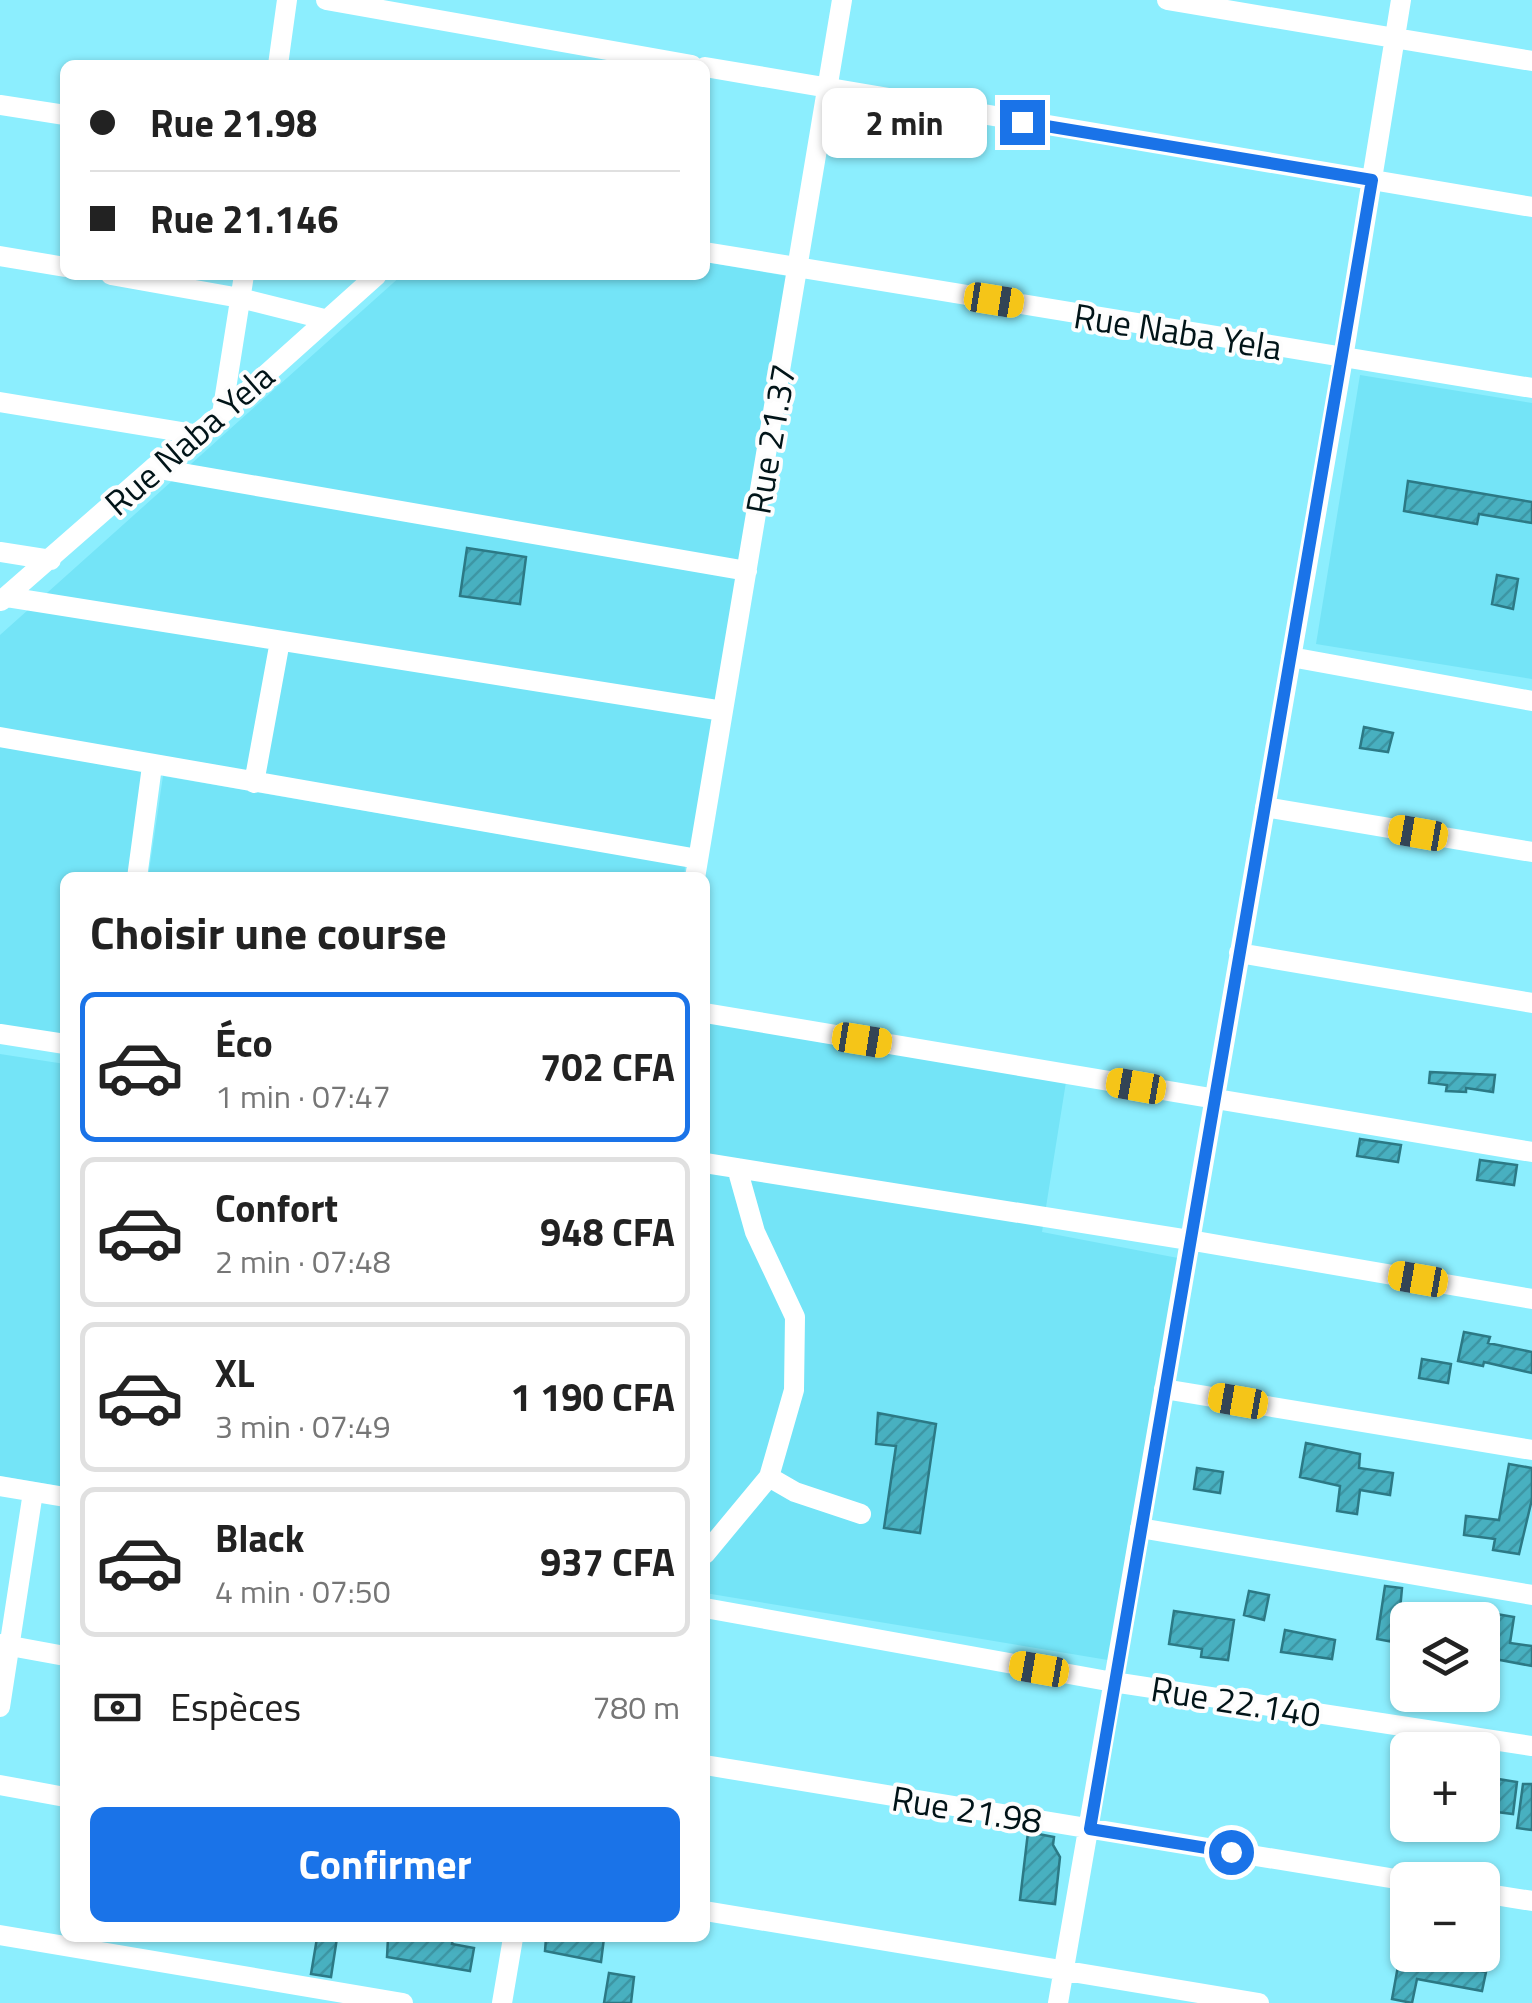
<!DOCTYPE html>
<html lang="fr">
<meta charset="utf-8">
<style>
:root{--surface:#fff;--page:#f2f2f2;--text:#222;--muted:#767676;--line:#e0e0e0;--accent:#1a73e8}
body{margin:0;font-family:"Titillium Web",sans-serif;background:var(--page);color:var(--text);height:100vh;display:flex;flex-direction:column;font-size:38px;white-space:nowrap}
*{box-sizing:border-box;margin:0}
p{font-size:32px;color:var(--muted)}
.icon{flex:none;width:55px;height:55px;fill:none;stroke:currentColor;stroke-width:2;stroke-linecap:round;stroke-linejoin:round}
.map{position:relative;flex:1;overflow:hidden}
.side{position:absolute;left:60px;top:872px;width:650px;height:1070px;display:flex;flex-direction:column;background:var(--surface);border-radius:15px;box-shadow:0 2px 8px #0004}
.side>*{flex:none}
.hud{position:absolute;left:60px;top:60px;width:650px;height:220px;border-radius:15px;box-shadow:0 2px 8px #0004;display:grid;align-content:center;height:220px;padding:0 30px;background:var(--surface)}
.controls{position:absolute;left:1390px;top:1602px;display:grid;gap:20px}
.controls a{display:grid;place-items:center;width:110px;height:110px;border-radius:15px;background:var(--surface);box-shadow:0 2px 8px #0004;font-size:50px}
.end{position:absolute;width:45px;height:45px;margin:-22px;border:12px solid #1a73e8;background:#fff;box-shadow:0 0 0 5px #fff}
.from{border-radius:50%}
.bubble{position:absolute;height:70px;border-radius:15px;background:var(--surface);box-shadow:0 2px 8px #0004;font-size:32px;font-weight:700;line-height:70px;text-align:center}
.car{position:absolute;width:30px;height:60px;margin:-30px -15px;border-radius:12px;box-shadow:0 0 8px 2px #0007;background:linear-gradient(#f5c518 24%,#345 0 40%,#f5c518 0 76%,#345 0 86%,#f5c518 0)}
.hud b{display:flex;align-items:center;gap:35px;height:95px;font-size:38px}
.hud b+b{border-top:2px solid var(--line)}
.hud i{width:25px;height:25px;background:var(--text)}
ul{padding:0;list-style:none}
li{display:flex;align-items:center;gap:30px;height:150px;margin:0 20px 15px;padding:0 10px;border:5px solid var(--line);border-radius:15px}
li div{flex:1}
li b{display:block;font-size:38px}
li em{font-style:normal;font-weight:700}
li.on{border-color:var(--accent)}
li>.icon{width:90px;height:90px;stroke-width:1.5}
h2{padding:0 30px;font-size:45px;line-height:120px}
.pay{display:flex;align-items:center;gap:25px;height:110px;padding:0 30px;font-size:38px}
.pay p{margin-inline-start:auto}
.button{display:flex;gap:20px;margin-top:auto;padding:20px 30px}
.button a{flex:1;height:115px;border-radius:15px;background:var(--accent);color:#fff;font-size:40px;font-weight:700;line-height:115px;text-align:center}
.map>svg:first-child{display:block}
.built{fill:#74e4f7}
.building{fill:url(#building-hatch);stroke:#2c7985;stroke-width:2.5}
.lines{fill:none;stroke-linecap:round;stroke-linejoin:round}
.minor{stroke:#fff;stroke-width:20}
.route{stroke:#1a73e8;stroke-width:12}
.labels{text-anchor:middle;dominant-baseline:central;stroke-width:8;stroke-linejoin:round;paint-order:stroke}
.street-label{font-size:35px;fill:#011418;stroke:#fdfdfd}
</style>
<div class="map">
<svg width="1532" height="2003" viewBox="0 0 1532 2003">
<defs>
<pattern id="building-hatch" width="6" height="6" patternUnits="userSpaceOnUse" patternTransform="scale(2.5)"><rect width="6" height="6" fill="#48b0c0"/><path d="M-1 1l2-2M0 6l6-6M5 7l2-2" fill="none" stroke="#3d96a4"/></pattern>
</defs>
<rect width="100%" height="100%" fill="#8ceefe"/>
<!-- built -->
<path class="built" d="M 705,262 L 787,276 L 693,851 L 146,758 L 128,877 L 65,878 L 65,1049 L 0,1038 L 0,635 L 402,275 L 705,275 Z
M 1360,375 L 1532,403 L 1532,679 L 1316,644 Z
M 163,776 L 685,866 L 684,878 L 148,878 Z
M 705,1020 L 1066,1082 L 1042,1232 L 1178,1258 L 1114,1661 L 705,1593 Z
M 0,1054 L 65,1064 L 65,1487 L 0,1476 Z"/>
<!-- building -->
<path class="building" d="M 1408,481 L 1532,502 L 1532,523 L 1479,514 L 1477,524 L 1404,511 Z
M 467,548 L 526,557 L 520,604 L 460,596 Z
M 1497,575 L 1518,579 L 1513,609 L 1492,604 Z
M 1364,727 L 1393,733 L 1388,752 L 1360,748 Z
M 1430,1072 L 1495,1075 L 1493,1092 L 1466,1088 L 1466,1092 L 1446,1091 L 1447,1085 L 1429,1083 Z
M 1360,1139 L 1401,1145 L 1398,1162 L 1357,1156 Z
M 1480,1160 L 1517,1165 L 1514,1185 L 1477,1180 Z
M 1464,1332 L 1490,1337 L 1488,1343 L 1532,1352 L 1532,1373 L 1484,1362 L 1483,1366 L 1458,1361 Z
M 1422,1359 L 1451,1364 L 1448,1383 L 1419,1378 Z
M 878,1413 L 936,1424 L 920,1533 L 884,1528 L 896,1446 L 876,1444 Z
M 1306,1443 L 1360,1454 L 1359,1468 L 1393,1473 L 1390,1495 L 1360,1490 L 1357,1514 L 1337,1511 L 1340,1486 L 1300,1477 Z
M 1509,1464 L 1532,1468 L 1532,1499 L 1519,1554 L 1493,1550 L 1495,1539 L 1464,1535 L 1466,1516 L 1499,1520 Z
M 1197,1468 L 1223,1472 L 1220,1493 L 1194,1489 Z
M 1385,1586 L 1402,1588 L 1400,1610 L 1408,1612 L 1404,1644 L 1377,1639 Z
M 1249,1591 L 1269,1595 L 1264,1620 L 1244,1615 Z
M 1174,1611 L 1234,1620 L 1228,1660 L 1201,1657 L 1202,1649 L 1169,1644 Z
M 1485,1612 L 1514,1617 L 1510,1643 L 1532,1646 L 1532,1666 L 1484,1657 L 1487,1635 L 1482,1634 Z
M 1285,1630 L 1335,1640 L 1332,1659 L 1281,1652 Z
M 1492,1778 L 1517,1782 L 1513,1814 L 1488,1811 Z
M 1523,1784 L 1532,1784 L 1532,1830 L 1517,1828 Z
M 1028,1832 L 1054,1837 L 1053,1845 L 1060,1857 L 1055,1904 L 1020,1900 Z
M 317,1938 L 337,1938 L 331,1977 L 311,1974 Z
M 388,1938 L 453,1938 L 452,1944 L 474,1948 L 470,1971 L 387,1957 Z
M 546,1938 L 604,1938 L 601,1962 L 545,1951 Z
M 1400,1955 L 1453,1955 L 1452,1966 L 1486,1972 L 1482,1991 L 1417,1979 L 1412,2003 L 1392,1999 Z
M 609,1973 L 634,1977 L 631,2003 L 604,2003 Z"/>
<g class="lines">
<!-- minor -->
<path class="minor" d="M 326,0 L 692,65
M 1167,0 L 1532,61
M 278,65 L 287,0
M 705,67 L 1532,207
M 0,105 L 65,115
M 705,252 L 1532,388
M 0,256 L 65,267
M 111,275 L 240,298 L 324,319
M 0,402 L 194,434
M 222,414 L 244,275
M 153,468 L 747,571
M 0,552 L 51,560
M 7,597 L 723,711
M 1,601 L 153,468 L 222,414 L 377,275
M 1291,657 L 1532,701
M 0,737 L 698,859
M 254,783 L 280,641
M 1265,807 L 1532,852
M 137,878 L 152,766
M 695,878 L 842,0
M 1239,953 L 1532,1003
M 705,1013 L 1532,1152
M 0,1034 L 65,1044
M 705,1163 L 1189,1240 L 1532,1299
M 1164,1389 L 1532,1450
M 769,1477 L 795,1492 L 861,1514
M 0,1486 L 65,1497
M 1140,1528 L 1532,1595
M 705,1554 L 769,1477 L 794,1390 L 795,1317 L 755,1232 L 737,1168
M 705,1608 L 1113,1682 L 1532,1746
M 0,1644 L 65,1656
M 0,1707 L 33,1492
M 705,1765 L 1408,1881
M 0,1785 L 65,1797
M 1482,1893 L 1532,1901
M 705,1911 L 1259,2003
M 0,1935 L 403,2003
M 502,2003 L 513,1938
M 1058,2003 L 1343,358 L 1401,0"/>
</g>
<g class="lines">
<!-- route -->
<path class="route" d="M 1022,122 L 1372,180 L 1090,1829 L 1231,1852"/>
</g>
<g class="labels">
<!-- street labels -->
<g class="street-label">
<text transform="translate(1178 331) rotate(9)">Rue Naba Yela</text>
<text transform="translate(189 439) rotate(-41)">Rue Naba Yela</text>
<text transform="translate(770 439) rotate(-80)">Rue 21.37</text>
<text transform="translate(1236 1701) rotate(9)">Rue 22.140</text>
<text transform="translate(967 1809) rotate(9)">Rue 21.98</text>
</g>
</g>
</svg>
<div class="controls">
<a><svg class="icon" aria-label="layers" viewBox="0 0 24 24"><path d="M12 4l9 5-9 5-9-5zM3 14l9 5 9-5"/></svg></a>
<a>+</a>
<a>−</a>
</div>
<i class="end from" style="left:1231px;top:1852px"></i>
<i class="end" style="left:1022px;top:122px"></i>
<div class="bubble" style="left:822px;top:88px;width:165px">2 min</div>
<i class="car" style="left:994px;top:300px;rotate:99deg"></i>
<i class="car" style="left:1418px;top:833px;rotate:280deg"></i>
<i class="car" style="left:862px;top:1040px;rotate:99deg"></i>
<i class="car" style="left:1136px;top:1086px;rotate:280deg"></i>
<i class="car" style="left:1418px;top:1279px;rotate:280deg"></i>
<i class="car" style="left:1238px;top:1401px;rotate:280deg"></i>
<i class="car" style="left:1039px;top:1669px;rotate:280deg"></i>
<div class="hud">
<b><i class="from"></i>Rue 21.98</b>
<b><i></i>Rue 21.146</b>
</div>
<section class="side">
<h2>Choisir une course</h2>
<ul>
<li class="on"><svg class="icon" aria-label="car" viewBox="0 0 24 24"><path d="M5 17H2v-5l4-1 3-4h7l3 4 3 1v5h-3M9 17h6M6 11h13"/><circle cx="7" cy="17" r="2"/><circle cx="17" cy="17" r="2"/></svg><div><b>Éco</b><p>1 min · 07:47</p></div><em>702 CFA</em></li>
<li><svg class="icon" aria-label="car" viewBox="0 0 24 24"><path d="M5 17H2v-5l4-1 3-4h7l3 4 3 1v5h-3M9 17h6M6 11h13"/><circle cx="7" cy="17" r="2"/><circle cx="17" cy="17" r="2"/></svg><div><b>Confort</b><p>2 min · 07:48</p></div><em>948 CFA</em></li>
<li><svg class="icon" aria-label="car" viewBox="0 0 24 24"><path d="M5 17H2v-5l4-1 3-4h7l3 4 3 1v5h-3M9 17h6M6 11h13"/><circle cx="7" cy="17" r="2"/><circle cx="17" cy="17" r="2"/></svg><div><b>XL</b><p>3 min · 07:49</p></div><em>1 190 CFA</em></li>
<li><svg class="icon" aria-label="car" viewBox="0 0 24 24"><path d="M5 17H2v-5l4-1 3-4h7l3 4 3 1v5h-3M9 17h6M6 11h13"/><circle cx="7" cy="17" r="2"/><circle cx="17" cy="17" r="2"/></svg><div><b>Black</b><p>4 min · 07:50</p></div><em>937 CFA</em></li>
</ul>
<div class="pay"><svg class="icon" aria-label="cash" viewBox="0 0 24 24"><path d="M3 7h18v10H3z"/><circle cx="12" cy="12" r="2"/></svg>Espèces<p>780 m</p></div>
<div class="button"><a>Confirmer</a></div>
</section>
</div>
